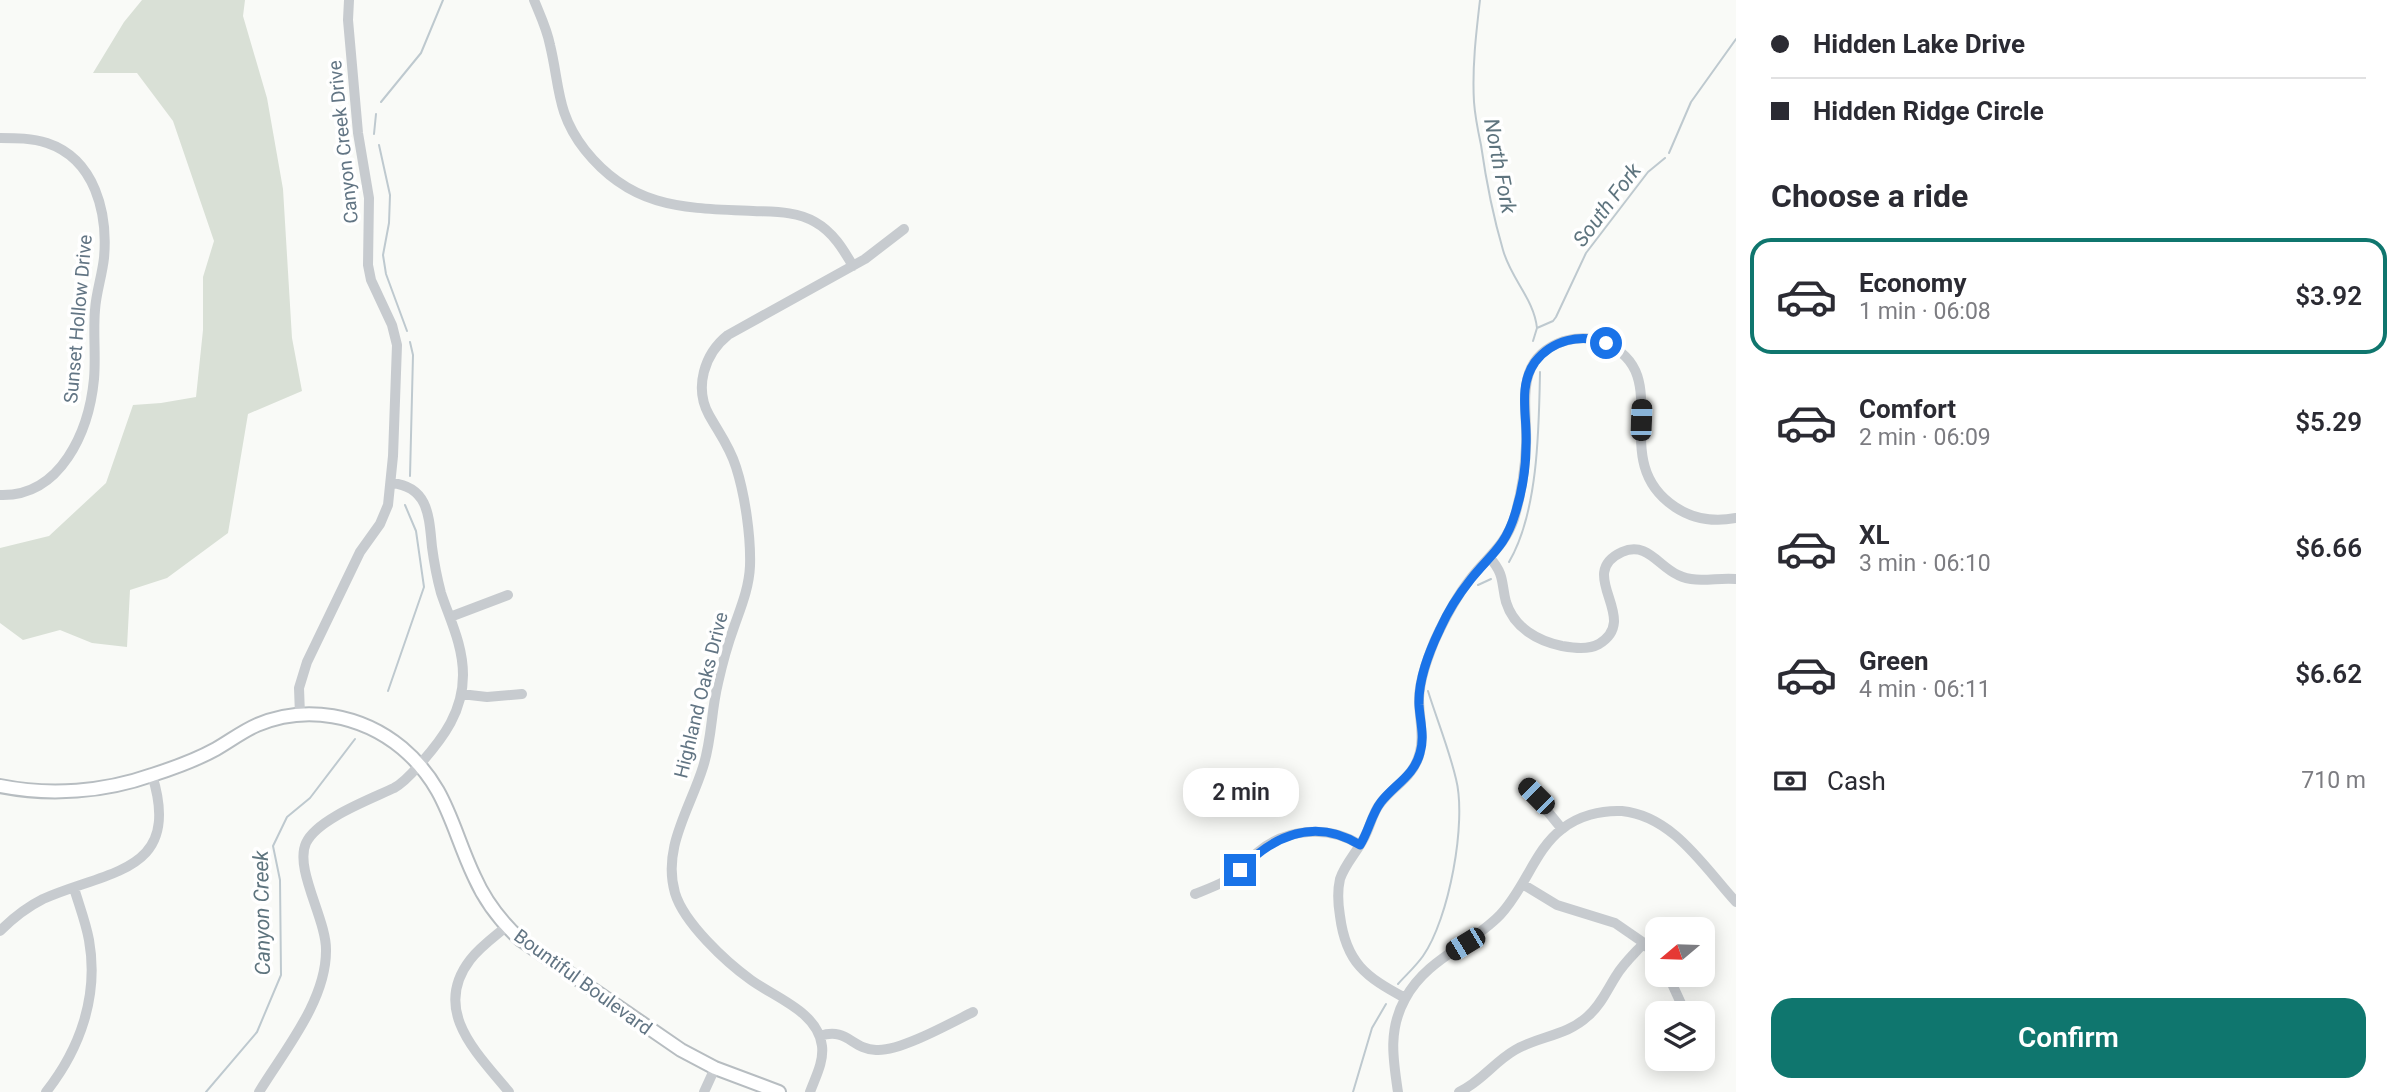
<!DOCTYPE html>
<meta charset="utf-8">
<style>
:root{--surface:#fff;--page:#f7f7f7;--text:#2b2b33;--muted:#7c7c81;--line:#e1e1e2;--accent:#0f766e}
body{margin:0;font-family:Roboto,sans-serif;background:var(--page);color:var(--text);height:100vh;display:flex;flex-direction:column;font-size:26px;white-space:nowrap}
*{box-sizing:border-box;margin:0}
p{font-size:23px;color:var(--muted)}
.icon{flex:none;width:38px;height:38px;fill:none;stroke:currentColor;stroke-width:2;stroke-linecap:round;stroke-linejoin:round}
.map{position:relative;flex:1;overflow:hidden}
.side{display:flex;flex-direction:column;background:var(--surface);width:665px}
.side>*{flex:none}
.hud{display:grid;align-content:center;height:154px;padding:0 35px;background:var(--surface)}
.needle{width:46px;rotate:251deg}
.fabs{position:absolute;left:1645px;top:917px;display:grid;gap:14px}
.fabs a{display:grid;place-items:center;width:70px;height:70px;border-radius:14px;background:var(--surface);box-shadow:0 4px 18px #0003;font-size:35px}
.end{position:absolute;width:32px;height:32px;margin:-16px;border:9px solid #1a73e8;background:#fff;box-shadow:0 0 0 4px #fff}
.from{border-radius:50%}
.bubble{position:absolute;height:49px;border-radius:21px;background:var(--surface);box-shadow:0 4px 18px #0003;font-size:23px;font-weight:600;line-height:49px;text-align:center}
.car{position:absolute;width:21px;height:42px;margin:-21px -10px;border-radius:9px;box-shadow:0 0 5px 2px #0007;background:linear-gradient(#222 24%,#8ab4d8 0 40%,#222 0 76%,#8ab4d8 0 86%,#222 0)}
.hud b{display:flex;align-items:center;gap:24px;height:66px;font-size:26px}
.hud b+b{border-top:2px solid var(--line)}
.hud i{width:18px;height:18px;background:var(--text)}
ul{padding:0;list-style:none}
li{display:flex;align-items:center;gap:21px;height:116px;margin:0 14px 10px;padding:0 21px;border:4px solid transparent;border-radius:21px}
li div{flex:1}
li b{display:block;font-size:26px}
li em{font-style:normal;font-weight:600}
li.selected{border-color:var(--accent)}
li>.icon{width:63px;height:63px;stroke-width:1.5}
h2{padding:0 35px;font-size:32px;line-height:84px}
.pay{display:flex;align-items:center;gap:18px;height:77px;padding:0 35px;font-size:26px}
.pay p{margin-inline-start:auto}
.primary-button{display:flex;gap:14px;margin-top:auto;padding:14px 35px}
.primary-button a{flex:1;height:80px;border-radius:21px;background:var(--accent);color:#fff;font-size:28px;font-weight:600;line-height:80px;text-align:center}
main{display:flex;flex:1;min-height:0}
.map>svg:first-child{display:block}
.green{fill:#d9e0d6}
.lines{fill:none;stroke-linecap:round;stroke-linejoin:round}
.stream{stroke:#bec9cf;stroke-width:2}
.major-casing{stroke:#b7bdc1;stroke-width:16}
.minor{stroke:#c7cbcf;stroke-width:10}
.major{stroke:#fff;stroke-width:12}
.route{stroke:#1a73e8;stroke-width:9}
.labels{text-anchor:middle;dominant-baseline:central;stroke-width:7;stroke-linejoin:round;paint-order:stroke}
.street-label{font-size:19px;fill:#627584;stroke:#fff}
.water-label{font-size:21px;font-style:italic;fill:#5e747e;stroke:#fff}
</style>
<main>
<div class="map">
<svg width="1736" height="1092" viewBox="0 0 1736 1092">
<rect width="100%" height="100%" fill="#f9faf7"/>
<!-- green -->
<path class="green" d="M 142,0 L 245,0 L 243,16 L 267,98 L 283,189 L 292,338 L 302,391 L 248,414 L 228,533 L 167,578 L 130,590 L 127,647 L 92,643 L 60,630 L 23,640 L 0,623 L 0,548 L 49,536 L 106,483 L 133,405 L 161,403 L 196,397 L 203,330 L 203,277 L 214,241 L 173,121 L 137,73 L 93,73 L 124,22 Z"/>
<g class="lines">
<!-- stream -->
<path class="stream" d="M 1480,0 C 1476,34 1472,68 1474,102 C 1475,116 1478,131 1481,145 C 1486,180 1493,216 1503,250 C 1511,279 1534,299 1537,328
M 381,102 L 421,53 L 443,0
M 374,134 L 376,114
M 379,145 L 390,195 L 389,223 L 383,255 L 386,274 L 407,331
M 1669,153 L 1691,102 L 1736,39
M 1533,341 L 1537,328 L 1553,321 L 1556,317 L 1586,253 L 1648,172 L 1665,158
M 410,476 L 413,355 L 410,342
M 1509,562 C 1538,513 1539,429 1540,372
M 1478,585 L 1491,579
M 388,691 L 424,587 L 416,531 L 405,505
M 1398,984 C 1406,975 1416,966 1423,956 C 1449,919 1467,822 1456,779 C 1449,749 1437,720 1428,691
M 206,1092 L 257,1032 L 281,975 L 280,880 L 273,846 L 287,817 L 310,798 L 355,739
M 1353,1092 L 1372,1028 L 1386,1004"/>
<defs>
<path id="major" d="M 0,786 C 50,796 104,792 152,775 C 174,768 196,760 216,749 C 230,741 243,731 257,725 C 306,704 362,715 402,748 C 447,786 451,827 474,876 C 485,901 501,922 521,940 L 681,1050 L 715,1068 L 779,1092"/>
</defs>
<!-- major casing -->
<use href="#major" class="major-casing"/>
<!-- minor -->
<path class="minor" d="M 534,0 C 540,15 547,29 550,45 C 560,86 556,113 585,150 C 632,209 684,208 753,211 C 774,212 796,211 815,222 C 833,232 843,249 853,266
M 0,138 C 16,138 32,138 47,143 C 95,159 108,213 104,258 C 102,276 96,293 95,310 C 93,333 96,356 94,379 C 89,431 61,497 0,495
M 1490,558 C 1505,575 1501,583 1506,602 C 1514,628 1538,641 1562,646 C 1574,648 1588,650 1599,644 C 1642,618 1574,574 1622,552 C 1647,541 1658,566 1678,575 C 1696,584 1717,577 1736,579
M 450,617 L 508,595
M 461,694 L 487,697 L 522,694
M 300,715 L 299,688 L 307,662 L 360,552 L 380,524 L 388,505 L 393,456 L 397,345 L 392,325 L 371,280 L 368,265 L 369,198 L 358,133 L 348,20 L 349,0
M 1526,785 L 1562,829
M 1524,885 L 1557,905 L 1615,923 L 1644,943 L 1657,958
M 1195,894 C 1205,890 1216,886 1225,881 C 1238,873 1247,861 1258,852 C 1287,828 1329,825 1360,845
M 506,927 C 494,937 480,947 470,960 C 431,1011 478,1054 509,1092
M 0,931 C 13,918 27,907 43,899 C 108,870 183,873 152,775
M 1668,975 L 1684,1010
M 1405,998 C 1366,977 1346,963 1340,916 C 1338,904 1337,892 1340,879 C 1345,864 1357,852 1364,838 C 1370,827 1372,815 1379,805 C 1391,788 1409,780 1417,761 C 1426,740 1419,720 1419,698 C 1420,679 1427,660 1434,642 C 1444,620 1456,597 1471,578 C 1488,556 1504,547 1514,519 C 1521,495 1525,470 1526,446 C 1528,405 1512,359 1564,341 C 1577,337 1593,337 1605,343 C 1679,375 1604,460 1675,507 C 1693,519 1715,522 1736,518
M 820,1036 C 847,1027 852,1049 876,1050 C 899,1052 951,1023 973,1012
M 46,1092 C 80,1049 99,996 89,940 C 86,923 79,905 74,888
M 259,1092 C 284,1051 326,1001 326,951 C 327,920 294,869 306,843 C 317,819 371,799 394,788 C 405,782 413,772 421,763 C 444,737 463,711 463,675 C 463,645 450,620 441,593 C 437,578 434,562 432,547 C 429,517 429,487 392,483
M 704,1092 L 715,1068
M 810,1092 C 815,1078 824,1062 822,1046 C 818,1012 776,998 751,980 C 726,962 684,923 675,893 C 662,848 690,809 703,767 C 712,740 711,711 718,683 C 722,665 727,646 734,627 C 741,607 749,588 750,566 C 751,537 745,495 736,467 C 730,447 719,433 709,415 C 694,388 704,354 728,335 L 865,259 L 904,229
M 1398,1092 C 1393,1059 1388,1030 1405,999 C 1426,959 1470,946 1500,915 C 1525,889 1535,849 1562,829 C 1578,816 1601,810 1622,811 C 1673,816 1704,867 1736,902
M 1459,1092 C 1481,1082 1494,1062 1515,1050 C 1539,1036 1567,1036 1588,1016 C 1601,1005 1607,990 1616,976 C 1623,964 1634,954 1644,943"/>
<!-- major -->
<use href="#major" class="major"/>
</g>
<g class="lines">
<!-- route -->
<path class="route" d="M 1240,870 C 1274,835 1315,817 1360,845 C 1369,831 1371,815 1381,802 C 1395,784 1414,776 1420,753 C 1425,737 1420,721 1419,705 C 1418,679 1429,652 1440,629 C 1448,611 1459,594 1471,579 C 1491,554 1505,547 1515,514 C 1522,492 1526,468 1526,446 C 1528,418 1517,387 1535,362 C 1552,340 1581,333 1606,343"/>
</g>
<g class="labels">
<!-- street labels -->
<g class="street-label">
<text transform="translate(343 142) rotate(-96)">Canyon Creek Drive</text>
<text transform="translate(78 319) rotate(-85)">Sunset Hollow Drive</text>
<text transform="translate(701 695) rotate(-76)">Highland Oaks Drive</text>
<text transform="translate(583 982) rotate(36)">Bountiful Boulevard</text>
</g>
<!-- water labels -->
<g class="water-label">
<text transform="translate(1500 166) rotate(79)">North Fork</text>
<text transform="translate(1607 205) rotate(-53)">South Fork</text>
<text transform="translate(262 913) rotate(-91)">Canyon Creek</text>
</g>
</g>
</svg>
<div class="fabs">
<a><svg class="needle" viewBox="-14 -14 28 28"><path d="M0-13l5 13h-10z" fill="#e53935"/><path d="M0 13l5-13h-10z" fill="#7c7c81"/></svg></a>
<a><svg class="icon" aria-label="layers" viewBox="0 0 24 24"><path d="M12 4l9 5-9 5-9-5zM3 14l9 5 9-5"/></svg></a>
</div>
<i class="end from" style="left:1606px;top:343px"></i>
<i class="end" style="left:1240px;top:870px"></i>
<div class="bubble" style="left:1183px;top:768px;width:116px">2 min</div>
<i class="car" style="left:1641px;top:420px;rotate:2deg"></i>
<i class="car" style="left:1536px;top:796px;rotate:315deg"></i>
<i class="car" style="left:1465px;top:944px;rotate:239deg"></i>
</div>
<section class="side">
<div class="hud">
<b><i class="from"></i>Hidden Lake Drive</b>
<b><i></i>Hidden Ridge Circle</b>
</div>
<h2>Choose a ride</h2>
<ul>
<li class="selected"><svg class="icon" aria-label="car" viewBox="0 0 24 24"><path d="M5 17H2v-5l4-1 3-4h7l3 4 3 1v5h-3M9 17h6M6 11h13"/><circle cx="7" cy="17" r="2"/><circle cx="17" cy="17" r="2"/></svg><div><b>Economy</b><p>1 min · 06:08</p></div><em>$3.92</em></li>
<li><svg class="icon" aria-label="car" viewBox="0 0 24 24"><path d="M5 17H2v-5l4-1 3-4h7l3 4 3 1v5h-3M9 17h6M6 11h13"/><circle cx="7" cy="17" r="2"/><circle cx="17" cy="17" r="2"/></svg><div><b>Comfort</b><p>2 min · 06:09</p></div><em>$5.29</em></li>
<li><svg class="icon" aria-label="car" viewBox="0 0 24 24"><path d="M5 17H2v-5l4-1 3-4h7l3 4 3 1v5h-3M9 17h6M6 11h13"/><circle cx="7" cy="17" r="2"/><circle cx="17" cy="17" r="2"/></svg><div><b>XL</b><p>3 min · 06:10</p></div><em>$6.66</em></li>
<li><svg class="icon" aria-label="car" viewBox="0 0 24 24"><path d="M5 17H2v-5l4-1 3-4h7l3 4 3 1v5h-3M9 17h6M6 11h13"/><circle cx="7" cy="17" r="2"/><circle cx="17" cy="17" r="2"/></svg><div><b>Green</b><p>4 min · 06:11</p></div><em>$6.62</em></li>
</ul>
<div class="pay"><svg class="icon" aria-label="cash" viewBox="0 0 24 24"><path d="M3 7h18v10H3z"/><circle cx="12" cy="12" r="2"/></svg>Cash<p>710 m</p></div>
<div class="primary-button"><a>Confirm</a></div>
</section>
</main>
